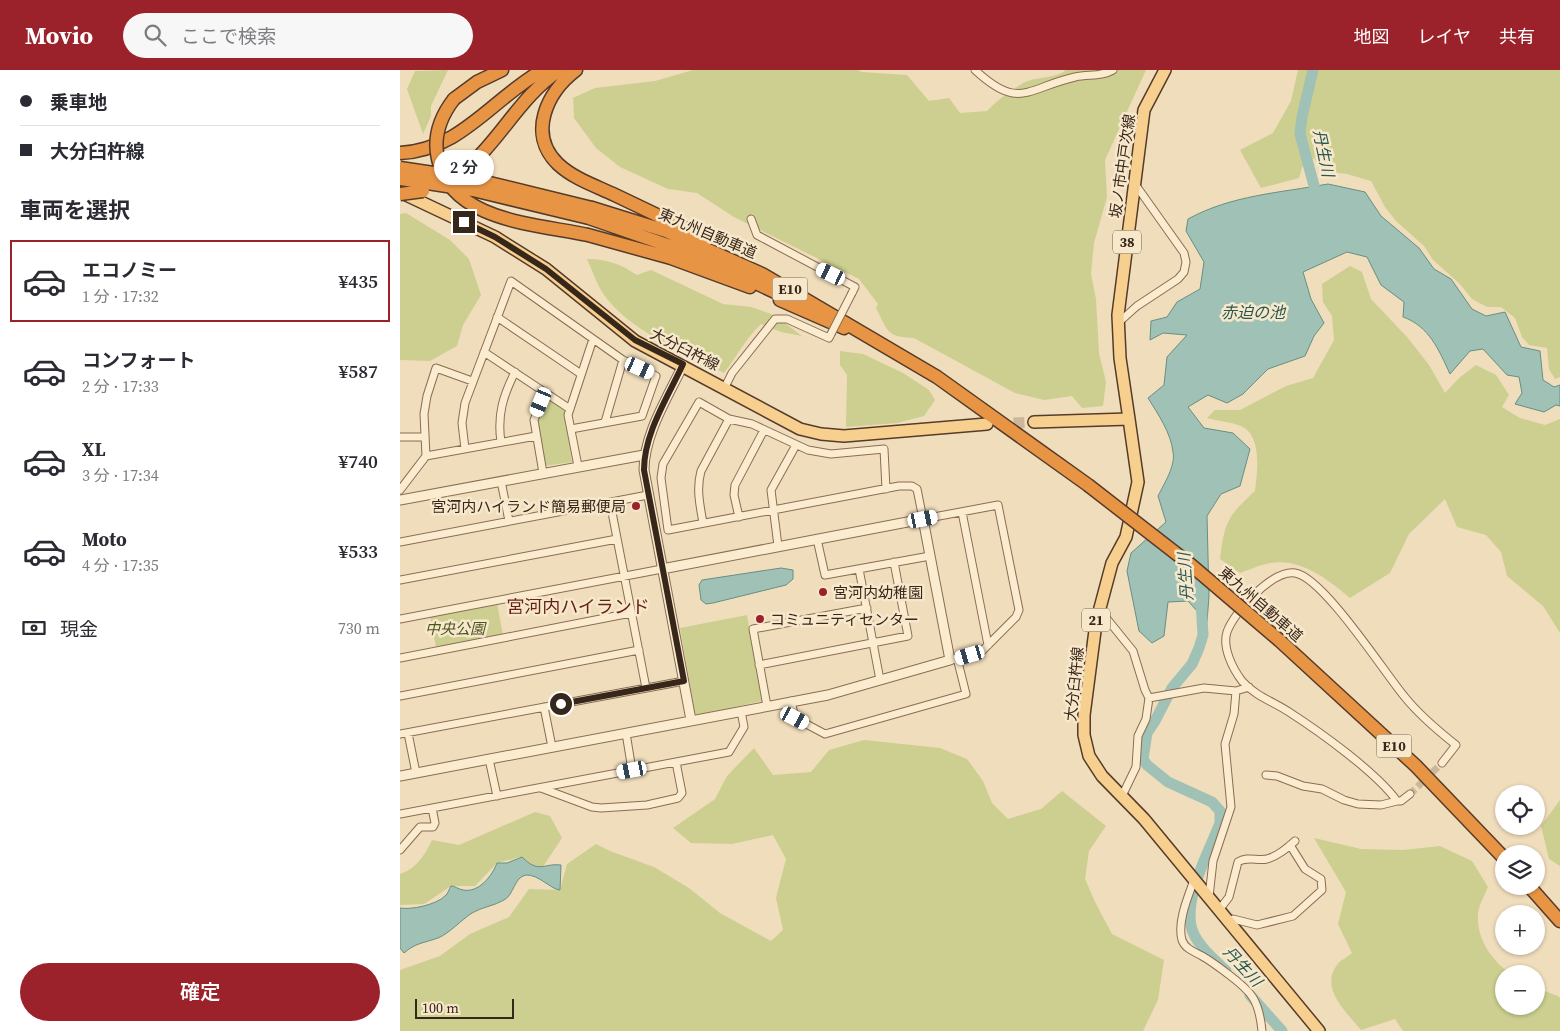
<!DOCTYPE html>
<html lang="ja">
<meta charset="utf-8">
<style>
:root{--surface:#fff;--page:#f7f7f7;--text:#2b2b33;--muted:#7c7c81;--line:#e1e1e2;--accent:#9b212b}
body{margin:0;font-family:"Source Serif 4","Noto Sans JP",serif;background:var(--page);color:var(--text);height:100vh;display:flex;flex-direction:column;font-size:19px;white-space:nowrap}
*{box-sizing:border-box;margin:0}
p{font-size:16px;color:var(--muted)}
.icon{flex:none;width:28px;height:28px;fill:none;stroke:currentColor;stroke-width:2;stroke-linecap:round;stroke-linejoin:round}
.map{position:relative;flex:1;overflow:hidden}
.drawer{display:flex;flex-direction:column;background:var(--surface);width:400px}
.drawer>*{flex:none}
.top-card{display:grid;align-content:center;height:110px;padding:0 20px;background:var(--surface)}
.tools{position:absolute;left:1095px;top:715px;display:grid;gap:10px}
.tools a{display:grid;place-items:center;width:50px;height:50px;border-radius:50%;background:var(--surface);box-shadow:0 1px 4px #0004;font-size:25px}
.scale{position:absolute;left:15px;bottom:12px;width:99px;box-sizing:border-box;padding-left:5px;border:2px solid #37261a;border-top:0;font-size:14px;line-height:18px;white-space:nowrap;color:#37261a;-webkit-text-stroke:4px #f7e8cc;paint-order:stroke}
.end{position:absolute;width:22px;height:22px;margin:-11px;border:6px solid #37261a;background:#fff;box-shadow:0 0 0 2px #fff}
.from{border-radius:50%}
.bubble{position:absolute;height:35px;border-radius:18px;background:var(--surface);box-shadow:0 1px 4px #0004;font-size:16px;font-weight:600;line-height:35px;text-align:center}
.car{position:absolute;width:15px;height:30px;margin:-15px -8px;border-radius:6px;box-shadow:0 0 4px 1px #0007;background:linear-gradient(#fff 24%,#345 0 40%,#fff 0 76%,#345 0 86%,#fff 0)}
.top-card b{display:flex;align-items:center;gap:18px;height:48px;font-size:19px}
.top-card b+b{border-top:1px solid var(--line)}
.top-card i{width:12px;height:12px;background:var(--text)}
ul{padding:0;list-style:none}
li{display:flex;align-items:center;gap:15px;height:82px;margin:0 10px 8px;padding:0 10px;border:2px solid transparent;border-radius:0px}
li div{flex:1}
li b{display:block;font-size:19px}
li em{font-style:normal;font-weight:600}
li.on{border-color:var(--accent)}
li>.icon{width:45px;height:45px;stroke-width:1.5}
h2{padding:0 20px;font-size:22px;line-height:60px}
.pay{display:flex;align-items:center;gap:12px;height:55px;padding:0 20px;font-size:19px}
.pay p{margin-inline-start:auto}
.action{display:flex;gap:10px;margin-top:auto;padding:10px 20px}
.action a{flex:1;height:58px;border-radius:30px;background:var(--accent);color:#fff;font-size:20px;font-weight:600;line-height:58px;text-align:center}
header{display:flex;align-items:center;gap:30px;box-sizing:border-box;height:70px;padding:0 25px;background:var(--accent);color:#fff}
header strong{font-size:24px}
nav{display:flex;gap:28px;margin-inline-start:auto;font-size:18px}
.search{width:350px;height:45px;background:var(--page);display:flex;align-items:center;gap:12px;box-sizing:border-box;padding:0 18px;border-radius:28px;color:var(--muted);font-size:19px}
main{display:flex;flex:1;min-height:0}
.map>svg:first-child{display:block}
.green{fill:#cccf90}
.water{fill:#a0c1b5;stroke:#678f82}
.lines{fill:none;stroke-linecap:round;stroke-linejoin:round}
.river{stroke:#a0c1b5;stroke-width:11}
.minor-tunnel{stroke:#cbb89c;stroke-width:7;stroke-dasharray:7 3.5;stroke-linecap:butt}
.primary-tunnel{stroke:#cbb89c;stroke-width:11;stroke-dasharray:11 5.5;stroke-linecap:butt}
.minor-casing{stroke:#896d55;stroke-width:9}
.tertiary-casing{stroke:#896d55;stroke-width:11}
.primary-casing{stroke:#563b2a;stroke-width:14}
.motorway-casing{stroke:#563b2a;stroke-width:15}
.minor{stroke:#fbebcf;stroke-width:7}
.tertiary{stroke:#fbebcf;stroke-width:9}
.primary{stroke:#f7d090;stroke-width:11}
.motorway{stroke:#e79445;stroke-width:12}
.minor-bridge-casing{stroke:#896d55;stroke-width:9;stroke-linecap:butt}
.motorway-bridge-casing{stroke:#563b2a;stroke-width:15;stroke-linecap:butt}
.minor-bridge{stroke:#fbebcf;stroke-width:7}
.motorway-bridge{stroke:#e79445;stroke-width:12}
.route{stroke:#37261a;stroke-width:6}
.poi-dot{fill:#9b212b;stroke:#f7e8cc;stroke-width:2}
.labels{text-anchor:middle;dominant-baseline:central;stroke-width:5;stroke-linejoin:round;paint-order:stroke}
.shield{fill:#f7e8cc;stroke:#71604f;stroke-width:1}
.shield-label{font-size:14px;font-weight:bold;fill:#37261a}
.street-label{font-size:15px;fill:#37261a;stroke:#f7e8cc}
.poi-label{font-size:15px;fill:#37261a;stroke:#f7e8cc;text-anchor:start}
.park-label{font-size:15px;font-style:italic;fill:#4b5520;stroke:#f7e8cc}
.water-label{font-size:16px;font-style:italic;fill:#285851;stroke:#f7e8cc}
.quarter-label{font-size:18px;fill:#662217;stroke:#f7e8cc}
</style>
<header>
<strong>Movio</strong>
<div class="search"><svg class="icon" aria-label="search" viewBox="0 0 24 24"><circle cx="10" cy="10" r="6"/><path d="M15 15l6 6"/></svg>ここで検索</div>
<nav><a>地図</a><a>レイヤ</a><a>共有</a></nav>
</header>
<main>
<section class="drawer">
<div class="top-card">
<b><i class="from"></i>乗車地</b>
<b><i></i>大分臼杵線</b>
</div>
<h2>車両を選択</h2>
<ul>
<li class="on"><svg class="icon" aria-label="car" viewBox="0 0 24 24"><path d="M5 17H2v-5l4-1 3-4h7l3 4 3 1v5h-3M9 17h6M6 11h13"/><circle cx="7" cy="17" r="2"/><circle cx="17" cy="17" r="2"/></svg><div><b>エコノミー</b><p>1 分 · 17:32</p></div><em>¥435</em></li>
<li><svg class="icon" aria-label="car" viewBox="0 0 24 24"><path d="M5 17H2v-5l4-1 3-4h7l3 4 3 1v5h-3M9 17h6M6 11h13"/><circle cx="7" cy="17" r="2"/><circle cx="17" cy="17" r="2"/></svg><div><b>コンフォート</b><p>2 分 · 17:33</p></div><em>¥587</em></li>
<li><svg class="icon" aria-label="car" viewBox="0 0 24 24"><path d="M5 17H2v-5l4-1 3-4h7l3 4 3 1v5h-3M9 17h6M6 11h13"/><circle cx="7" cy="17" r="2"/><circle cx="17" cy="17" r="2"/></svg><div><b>XL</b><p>3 分 · 17:34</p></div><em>¥740</em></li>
<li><svg class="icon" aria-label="car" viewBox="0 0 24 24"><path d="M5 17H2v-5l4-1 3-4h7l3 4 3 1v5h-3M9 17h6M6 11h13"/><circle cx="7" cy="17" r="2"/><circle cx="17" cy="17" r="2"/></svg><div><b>Moto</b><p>4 分 · 17:35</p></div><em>¥533</em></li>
</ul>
<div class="pay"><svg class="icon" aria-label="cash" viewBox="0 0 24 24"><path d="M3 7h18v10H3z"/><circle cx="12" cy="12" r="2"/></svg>現金<p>730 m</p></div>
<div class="action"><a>確定</a></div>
</section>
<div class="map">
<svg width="1160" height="961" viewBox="0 0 1160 961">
<rect width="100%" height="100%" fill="#f0ddbc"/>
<!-- green -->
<path class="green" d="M 48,0 L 31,36 L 31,46 L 23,64 L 7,19 L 15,1 Z
M 293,0 L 457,0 L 462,2 L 507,5 L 529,31 L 549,28 L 560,43 L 587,41 C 595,32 617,15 628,11 C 641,6 655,9 666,0 L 746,0 L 705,90 L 707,127 L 694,173 L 691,204 L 696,229 L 699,283 L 706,312 L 703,336 L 682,338 L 672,326 L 644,330 L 615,323 L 514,268 C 486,267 488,261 476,238 L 478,234 L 459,209 L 334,147 L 297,123 L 268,119 L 220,97 L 196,78 L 174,48 L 173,28 L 195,18 L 255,11 Z
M 898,0 L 1160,0 L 1160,307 L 1155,309 L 1149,299 L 1147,278 L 1129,275 L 1122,267 L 1115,248 L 1101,237 L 1087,237 L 1072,229 L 1059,213 L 1033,190 L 1024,176 L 996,151 L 985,137 L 971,111 L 947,104 L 923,101 L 914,88 L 903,95 L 899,108 L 861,118 L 840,80 L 873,63 L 891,31 Z
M 6,143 L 50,170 L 69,189 L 81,225 L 63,255 L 57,276 L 30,291 L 0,290 L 0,144 Z
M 187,189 C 208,189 220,194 237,205 L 251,200 L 323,234 L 351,237 L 374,245 L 402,266 L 381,262 L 361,254 C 346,268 337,286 324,303 C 286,283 236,264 208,230 C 198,219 193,202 187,189 Z
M 950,196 L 962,202 L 971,229 L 1008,268 L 1029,295 L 1045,323 L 1059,308 L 1076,295 L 1096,305 L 1109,325 L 1102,337 L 1120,348 L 1145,355 L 1160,349 L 1160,563 L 1143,536 L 1107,506 L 1101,482 L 1086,465 L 1057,457 L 1045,429 L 1009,464 L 990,503 L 950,528 C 927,509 899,486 866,494 C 857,496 849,500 840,503 L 820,489 C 825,451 827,447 855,421 C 857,403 863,366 841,356 C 831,352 818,351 807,348 L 815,340 L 840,340 L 886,316 L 913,308 L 934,270 L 932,246 L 923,232 L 922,214 Z
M 440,281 L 463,284 L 503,303 L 529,320 L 535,330 L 524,346 L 497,353 L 446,357 L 447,305 L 440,295 Z
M 145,329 L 149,329 L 164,339 L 172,392 L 145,396 L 137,349 Z
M 97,533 L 103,565 L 36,577 L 30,546 Z
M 347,545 L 362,631 L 298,645 L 295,643 L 280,558 Z
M 464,670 L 540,678 L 567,689 L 583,711 L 592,733 L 608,749 L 641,739 L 662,721 L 706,756 L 689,781 L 685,809 L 695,832 L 712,864 L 764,890 L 758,930 L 743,961 L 0,961 L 0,900 L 40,886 L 70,864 L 109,847 L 129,819 L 160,820 L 167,794 L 196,774 L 210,781 L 254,797 L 289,818 L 320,843 L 371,871 L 383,860 L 376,828 L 386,789 L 373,765 L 332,774 L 291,773 L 273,758 L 315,729 L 327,706 L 354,678 L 373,705 L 411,702 L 429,680 Z
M 1160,730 L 1160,796 L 1149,789 L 1141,756 Z
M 135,742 L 150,746 L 162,768 L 142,798 L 128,794 L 120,787 L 97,793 L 75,816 L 51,816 L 24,834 L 0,835 L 0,804 C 16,799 25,785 32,770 L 59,775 Z
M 914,768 L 961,779 L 1003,780 L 1040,776 L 1072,791 L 1088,817 C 1085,824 1079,835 1078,843 C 1076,868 1091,890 1111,904 L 1104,904 L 1104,936 L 1136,936 L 1136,918 L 1158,926 L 1160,928 L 1160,961 L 1003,961 L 995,949 L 961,960 C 947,943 919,918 937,895 C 940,890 948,887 952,883 L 938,854 L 946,822 Z"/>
<!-- water -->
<path class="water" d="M 928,114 L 965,122 L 981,146 L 1019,178 L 1034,199 L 1051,209 L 1072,239 L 1086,246 L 1105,242 L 1121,277 L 1140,281 L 1143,310 L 1154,317 L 1160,315 L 1160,336 L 1156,335 L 1144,342 L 1115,334 L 1122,323 L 1119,307 L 1107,305 L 1083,279 L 1070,281 L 1050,304 C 1039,280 1029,256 1003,247 L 1004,232 L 981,215 L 967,187 L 947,182 L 903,202 L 911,229 L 924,253 L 914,266 L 905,286 L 868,299 L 843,324 L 827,333 L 808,325 L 788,337 L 804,358 L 833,363 L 850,379 L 840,416 L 821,424 L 807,446 L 809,526 L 807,552 L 788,531 L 768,532 L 764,566 L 752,573 L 739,561 L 727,501 L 731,483 L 766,452 L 758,426 C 764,414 776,395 773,382 C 771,363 758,344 748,328 L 764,315 L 767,287 L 787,265 L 763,263 L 750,270 L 751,251 L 767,247 L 777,232 L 800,219 L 804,192 L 786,161 L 788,149 C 832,125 879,123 928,114 Z
M 381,498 L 393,500 L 393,509 L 386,515 L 313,533 L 306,534 L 301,530 L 299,515 L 302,510 Z
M 122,787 C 139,804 143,793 161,795 L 160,820 C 152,820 138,804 126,805 C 114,807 114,825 104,830 C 94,836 82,837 72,843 C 61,850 50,863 38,868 C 24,873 15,873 4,883 L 0,878 L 0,838 C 11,840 36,835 45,826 C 48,824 49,819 51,816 C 55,816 58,819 63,820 C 79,823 92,806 97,793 L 107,793 Z"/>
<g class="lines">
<!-- river -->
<path class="river" d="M 911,130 L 916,123 L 900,64 L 902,47 L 913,0
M 801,532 L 803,565 L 799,578 L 792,594 L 772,618 L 755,651 L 747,663 L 743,689 L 747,695 L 768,712 L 812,732 L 820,741 L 820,753 C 809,782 785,824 791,856 C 795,874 814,889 826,901
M 850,925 L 882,961"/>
<!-- minor-tunnel -->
<path class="minor-tunnel" d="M 1010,724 L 1042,693"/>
<!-- primary-tunnel -->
<path class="primary-tunnel" d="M 597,354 L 634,352"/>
<defs>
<path id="minor" d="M 575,0 C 619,41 627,18 675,7 C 689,4 701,7 713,0
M 351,149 L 357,165 L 455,217 L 452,223
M 97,247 L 181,304
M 718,253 L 737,236 L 778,209 L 784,202 L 786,192 L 784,183 L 735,114
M 84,282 L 170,339
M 325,317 L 332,303 L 375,249 L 387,249 L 429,268 L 431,264
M 205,352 L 223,290
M 0,367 L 24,367
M 101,372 C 97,345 103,326 115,302
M 65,379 L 62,353 L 65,333 L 111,211 L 223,290 L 256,306 L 242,346 L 171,359
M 26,386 L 136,366
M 178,396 L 168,345 L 193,269
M 143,403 L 134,350 L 145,322
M 101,411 L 109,451
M 486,419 L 484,379 L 431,384 L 408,380 L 352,354 L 329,349 L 299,332 L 263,394 L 261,408 L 268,460 L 499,416 L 512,416 L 517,419 L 523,449 L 598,435 L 619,540 L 616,547 L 582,581 L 550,590
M 0,420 L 26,386 L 24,344 L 27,326 L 36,298 L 72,311
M 210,432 L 246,618
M 562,442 L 588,575
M 339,447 L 334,425 L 335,415 L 364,360
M 303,453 C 300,435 296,419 301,401 L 329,349
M 417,469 L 425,505 L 530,486
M 0,472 L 248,425
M 378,476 L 371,420 L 396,375
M 459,499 L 480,610
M 0,510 L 217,469
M 699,539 L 733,581 L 745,620 L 749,628 L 746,649 L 738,666 L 736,697 L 723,724
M 0,549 L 262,499
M 0,588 L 231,543
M 359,595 L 508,566 L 494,492
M 0,626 L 239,580
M 749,628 L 804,618 L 836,621 L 849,617
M 391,631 L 395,648 L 425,664 L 566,624 L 557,588
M 367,636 L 353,559 L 467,538
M 144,637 L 152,677
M 8,663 L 16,703
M 226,663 L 232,700
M 0,664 L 284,611
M 89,689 L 97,726
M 866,705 L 877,706 L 903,716 L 922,719 L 944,730 L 958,734 L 981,735 L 997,731
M 141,718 L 192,737 L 201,738 L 247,735 L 278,728 L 282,723 L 276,692
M 1010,724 L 1001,731 L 997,731 C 976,702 920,662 889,642 C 874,632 855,626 842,611 C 833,599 822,578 827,562 C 834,542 872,500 895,503 C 923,507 984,602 1004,626 C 1019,645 1037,660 1056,675 L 1042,693
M 0,744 L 329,682 L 344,657 L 341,641
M 0,780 L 20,757 L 33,757 L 35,753 L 32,738
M 794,810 C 788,827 777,852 782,870 C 785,879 795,882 802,886 C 811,891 820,898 828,904 C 852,922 859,930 862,961
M 809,827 L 813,791 L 831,737 L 825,674 L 834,644 L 836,621
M 819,840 L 829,827 L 838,792 C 847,786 857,791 867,789 C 878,786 887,778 895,771
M 829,852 L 833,849 L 857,855 L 893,846 L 922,820 L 921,809 L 905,799 L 890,775"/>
<path id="tertiary" d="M 283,295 C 268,327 244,364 244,400 L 291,650
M 0,430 L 244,385
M 0,706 L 428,625 L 550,590 L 523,449 L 262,499"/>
<path id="primary" d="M 2,123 L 95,167 L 146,199 L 235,271 L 400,359 L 421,364 L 444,366 L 587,354
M 729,349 L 720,288 L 718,245 L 744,40 L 765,0
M 634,352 L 729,349 L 738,412 L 726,467 L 712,493 L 696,553 L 684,645 L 684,665 L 689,686 L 702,706 L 744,749 L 919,961"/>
<path id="motorway" d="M 176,0 C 147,22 127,64 158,94 C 174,109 196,116 215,125 C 246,140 276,154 307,169
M 54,29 L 77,12 L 102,0
M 0,83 C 61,80 93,28 143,0
M 50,110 C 96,82 115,29 160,0
M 192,138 L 266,161 L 362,204 L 537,307 L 688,415
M 189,148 L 296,185 L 390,229
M 188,165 L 271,188 L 350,217
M 380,230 L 444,258
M 879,570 L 1016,696 L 1104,788
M 1129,816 L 1160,851"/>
</defs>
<!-- minor casing -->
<use href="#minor" class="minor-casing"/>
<!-- tertiary casing -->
<use href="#tertiary" class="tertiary-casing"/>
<!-- primary casing -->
<use href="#primary" class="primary-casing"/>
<!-- motorway casing -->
<use href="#motorway" class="motorway-casing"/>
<!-- minor -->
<use href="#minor" class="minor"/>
<!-- tertiary -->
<use href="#tertiary" class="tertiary"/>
<!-- primary -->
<use href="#primary" class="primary"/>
<!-- motorway -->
<use href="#motorway" class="motorway"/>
<defs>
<path id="minor-bridge" d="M 431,264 L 452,223"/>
<path id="motorway-bridge" d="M 54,29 C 40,47 33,67 38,89 C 51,152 138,154 188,165
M 0,98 L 73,109 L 192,138
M 0,109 L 73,120 L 189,148
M 0,124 L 23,121
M 688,415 L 791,495 L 879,570"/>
</defs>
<!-- minor-bridge casing -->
<use href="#minor-bridge" class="minor-bridge-casing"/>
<!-- motorway-bridge casing -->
<use href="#motorway-bridge" class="motorway-bridge-casing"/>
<!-- minor-bridge -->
<use href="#minor-bridge" class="minor-bridge"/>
<!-- motorway-bridge -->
<use href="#motorway-bridge" class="motorway-bridge"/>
</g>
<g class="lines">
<!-- route -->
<path class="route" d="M 64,152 L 95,167 L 146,199 L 235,270 L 283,294 C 268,327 244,363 244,400 L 284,611 L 161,634"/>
</g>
<!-- markers -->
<g class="poi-dot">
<circle cx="236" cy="436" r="5"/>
<circle cx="423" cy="522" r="5"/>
<circle cx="360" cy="549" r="5"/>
</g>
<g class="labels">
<!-- shield labels -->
<g class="shield">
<rect x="713" y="160.5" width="28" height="23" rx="4"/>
<rect x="372.5" y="207.5" width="35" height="23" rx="4"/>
<rect x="682" y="538.5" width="28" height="23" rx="4"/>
<rect x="976.5" y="664.5" width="35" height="23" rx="4"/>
</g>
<g class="shield-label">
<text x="727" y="172">38</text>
<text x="390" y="219">E10</text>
<text x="696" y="550">21</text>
<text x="994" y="676">E10</text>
</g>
<!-- street labels -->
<g class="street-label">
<text transform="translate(722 96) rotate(-82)">坂ノ市中戸次線</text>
<text transform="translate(308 163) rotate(23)">東九州自動車道</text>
<text transform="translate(285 279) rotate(27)">大分臼杵線</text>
<text transform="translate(861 534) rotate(41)">東九州自動車道</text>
<text transform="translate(674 614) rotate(-84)">大分臼杵線</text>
</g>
<!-- poi labels -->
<g class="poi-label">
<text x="226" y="436" text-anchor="end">宮河内ハイランド簡易郵便局</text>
<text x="433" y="522">宮河内幼稚園</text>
<text x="370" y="549">コミュニティセンター</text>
</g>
<!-- park labels -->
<g class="park-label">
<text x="55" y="558">中央公園</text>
</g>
<!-- water labels -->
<g class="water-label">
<text transform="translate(924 83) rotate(78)">丹生川</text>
<text x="853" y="242">赤迫の池</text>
<text transform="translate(785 507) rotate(-94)">丹生川</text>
<text transform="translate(843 896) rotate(47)">丹生川</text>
</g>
<!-- quarter labels -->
<g class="quarter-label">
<text x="178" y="536">宮河内ハイランド</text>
</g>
</g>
</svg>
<div class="tools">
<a><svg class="icon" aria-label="locate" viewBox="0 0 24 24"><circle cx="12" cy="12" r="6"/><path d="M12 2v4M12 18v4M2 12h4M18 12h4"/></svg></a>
<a><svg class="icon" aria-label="layers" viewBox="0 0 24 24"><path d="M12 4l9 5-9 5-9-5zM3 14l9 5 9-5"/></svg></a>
<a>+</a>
<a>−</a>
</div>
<div class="scale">100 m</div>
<i class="end from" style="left:161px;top:634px"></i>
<i class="end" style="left:64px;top:152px"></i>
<div class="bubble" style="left:34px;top:80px;width:60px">2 分</div>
<i class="car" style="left:431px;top:204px;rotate:296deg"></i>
<i class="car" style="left:240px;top:298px;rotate:114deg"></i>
<i class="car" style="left:141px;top:332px;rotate:203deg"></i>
<i class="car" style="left:523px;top:449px;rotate:79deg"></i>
<i class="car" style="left:570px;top:585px;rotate:254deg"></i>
<i class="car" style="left:395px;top:648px;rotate:118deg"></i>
<i class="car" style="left:232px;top:700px;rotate:259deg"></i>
</div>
</main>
